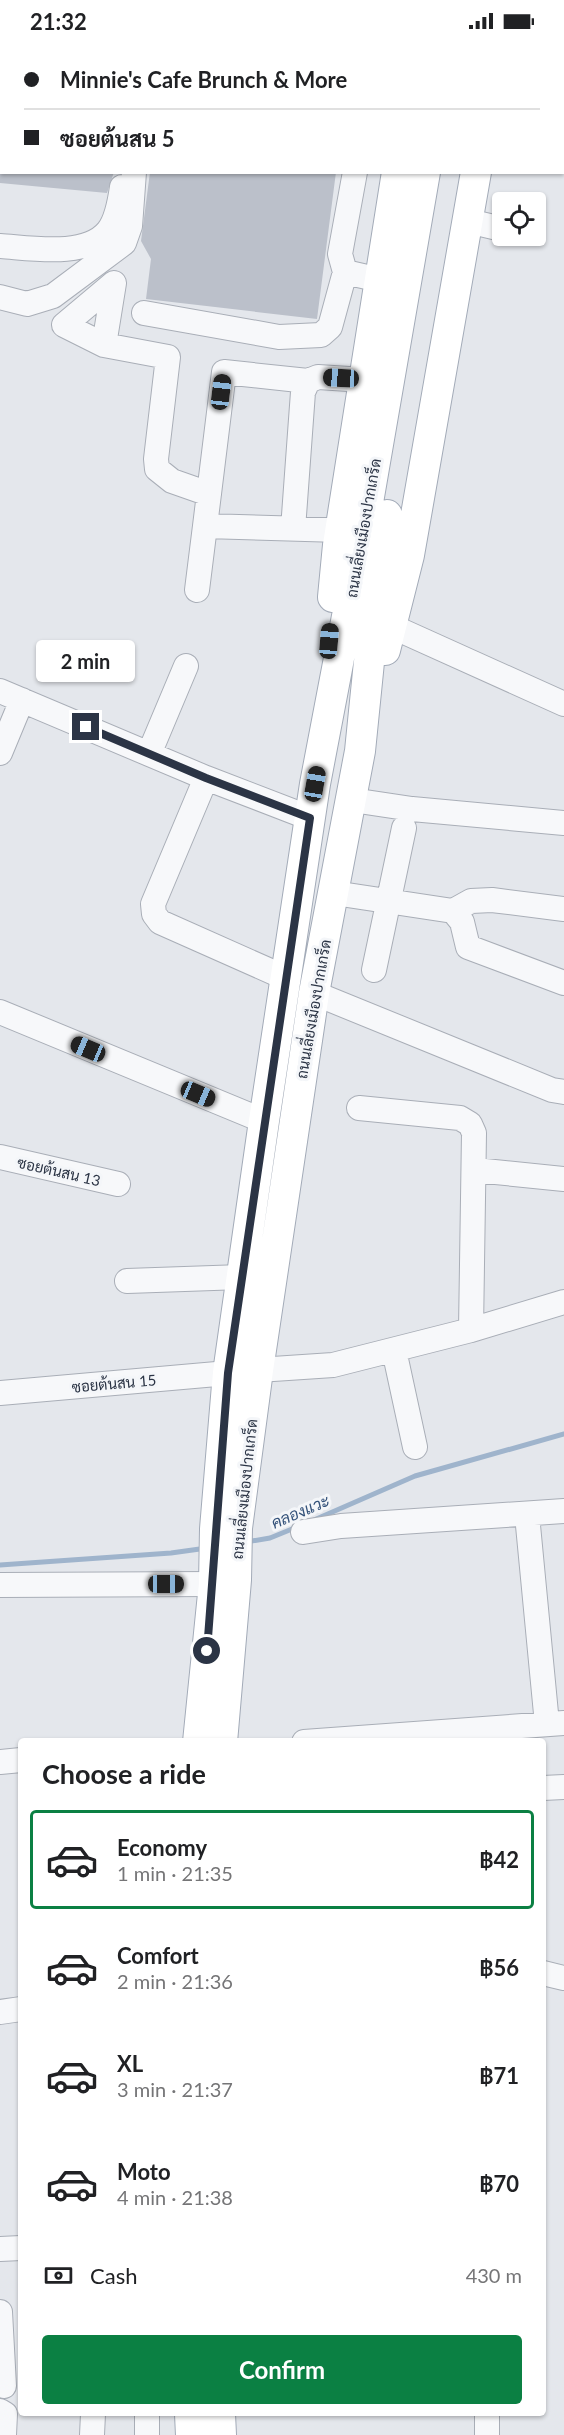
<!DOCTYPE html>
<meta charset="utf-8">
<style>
:root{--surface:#fff;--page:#f2f2f2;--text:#202124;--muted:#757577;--line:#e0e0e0;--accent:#0b8043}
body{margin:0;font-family:Lato,Sarabun,sans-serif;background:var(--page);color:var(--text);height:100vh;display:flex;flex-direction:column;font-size:22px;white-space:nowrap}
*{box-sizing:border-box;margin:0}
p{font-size:20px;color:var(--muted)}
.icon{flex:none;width:33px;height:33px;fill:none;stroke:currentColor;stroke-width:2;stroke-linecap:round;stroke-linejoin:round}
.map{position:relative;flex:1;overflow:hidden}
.side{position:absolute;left:18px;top:1696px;width:528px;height:678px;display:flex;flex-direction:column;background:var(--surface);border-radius:6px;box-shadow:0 2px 4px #0004}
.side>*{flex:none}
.top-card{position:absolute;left:0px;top:0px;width:564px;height:132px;box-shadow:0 2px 4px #0004;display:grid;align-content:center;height:132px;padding:0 24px;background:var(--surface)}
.controls{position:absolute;left:492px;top:150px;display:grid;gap:12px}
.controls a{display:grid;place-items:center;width:54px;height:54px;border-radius:6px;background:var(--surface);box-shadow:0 2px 4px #0004;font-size:30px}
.end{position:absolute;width:27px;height:27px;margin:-14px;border:8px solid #2b3445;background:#fff;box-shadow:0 0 0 3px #fff}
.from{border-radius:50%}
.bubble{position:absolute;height:42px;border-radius:6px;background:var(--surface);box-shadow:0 2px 4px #0004;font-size:20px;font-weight:700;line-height:42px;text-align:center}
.car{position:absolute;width:18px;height:36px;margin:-18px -9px;border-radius:8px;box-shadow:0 0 4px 2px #0007;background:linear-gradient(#222 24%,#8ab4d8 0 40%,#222 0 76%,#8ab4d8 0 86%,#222 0)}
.top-card b{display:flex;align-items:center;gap:21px;height:57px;font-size:22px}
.top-card b+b{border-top:2px solid var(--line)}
.top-card i{width:15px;height:15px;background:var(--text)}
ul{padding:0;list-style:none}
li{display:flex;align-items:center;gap:18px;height:99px;margin:0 12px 9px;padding:0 12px;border:3px solid transparent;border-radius:6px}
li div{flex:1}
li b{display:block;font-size:22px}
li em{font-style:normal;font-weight:700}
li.current{border-color:var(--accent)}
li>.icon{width:54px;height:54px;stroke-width:1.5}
h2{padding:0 24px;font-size:27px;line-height:72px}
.pay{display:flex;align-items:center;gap:15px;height:66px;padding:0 24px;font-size:22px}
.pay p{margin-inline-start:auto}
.button{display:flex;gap:12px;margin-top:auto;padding:12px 24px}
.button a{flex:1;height:69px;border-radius:6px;background:var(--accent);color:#fff;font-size:24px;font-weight:700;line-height:69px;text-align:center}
.status{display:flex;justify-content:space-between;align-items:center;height:42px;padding:0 30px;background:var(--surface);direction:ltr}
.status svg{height:16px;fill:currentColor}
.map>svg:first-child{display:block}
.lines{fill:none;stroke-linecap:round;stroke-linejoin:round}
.stream{stroke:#9fb4cc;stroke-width:5}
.building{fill:#bbc0ca}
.minor-casing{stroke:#a9aeb7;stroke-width:26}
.major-casing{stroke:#a3abb8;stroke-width:32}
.minor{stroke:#f7f8fa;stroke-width:24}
.major{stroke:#fff;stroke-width:30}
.route{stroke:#2b3445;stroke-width:8}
.labels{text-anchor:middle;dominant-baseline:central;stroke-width:6;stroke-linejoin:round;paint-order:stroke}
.street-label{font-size:15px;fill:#2b3445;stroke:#f4f6f9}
.water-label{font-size:16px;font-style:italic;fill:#34527a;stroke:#f4f6f9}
</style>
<div class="status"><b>21:32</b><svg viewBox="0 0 49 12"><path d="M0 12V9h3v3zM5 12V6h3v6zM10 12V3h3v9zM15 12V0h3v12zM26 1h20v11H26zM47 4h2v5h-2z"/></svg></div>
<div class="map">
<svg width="564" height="2393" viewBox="0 0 564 2393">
<rect width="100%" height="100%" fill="#e4e7ec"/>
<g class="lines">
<!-- stream -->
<path class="stream" d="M 314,1478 L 415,1434 L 564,1392
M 246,1500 L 270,1496 L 297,1485
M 0,1523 L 171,1511 L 207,1506"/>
</g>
<!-- building -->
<path class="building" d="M 0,130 L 114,130 L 107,151 L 0,141 Z
M 150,130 L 336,130 L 317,277 L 146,257 L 151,217 L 141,199 Z"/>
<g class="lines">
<defs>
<path id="minor" d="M 374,0 L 374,2
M 137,2 L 137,0
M 355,130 L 340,212 L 345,230 L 380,238
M 468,179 L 502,187
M 0,204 C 31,206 86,216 108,189 C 117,178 120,159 122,145
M 0,255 L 27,262 L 53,254 L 124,201 L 130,184 L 134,130
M 144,271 L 279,295 L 321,293 L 330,285 L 345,230
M 104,303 L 114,241 L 64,283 L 104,303 L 168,315 L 156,417 L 157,427 L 172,439 L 209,452
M 205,484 L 224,330 L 308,339
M 293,487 L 303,350 L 308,339 L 318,335 L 364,338
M 197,548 L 205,484 L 340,488
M 391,584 L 564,662
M 0,649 L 206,736 L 310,776
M 0,711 L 22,658
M 149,712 L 186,624
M 206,736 L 153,862 L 154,872 L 160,880 L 286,936
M 352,758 L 412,767 L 564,781
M 334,851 L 453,869 L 471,859 L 492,858 L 564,867
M 453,869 L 462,880 L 468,905 L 564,941
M 374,928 L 404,786
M 314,951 L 552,1048 L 564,1050
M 0,970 L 264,1079
M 0,1115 L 118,1142
M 475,1128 L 564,1137
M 127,1239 L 242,1235
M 471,1288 L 564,1260
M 394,1308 L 415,1405
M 258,1328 L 333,1323 L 471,1288 L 474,1091 L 470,1082 L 460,1076 L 359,1066
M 0,1351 L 228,1331
M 527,1473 L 547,1682
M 303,1490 L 341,1484 L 564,1469
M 0,1543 L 214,1542
M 304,1700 L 564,1681
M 0,1720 L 21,1718
M 543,1746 L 564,1745
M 543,1931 L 564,1936
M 0,1970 L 21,1967
M 0,2207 L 21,2206
M 0,2270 L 4,2344
M 0,2369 L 5,2372 L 4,2393
M 147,2372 L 147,2393
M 487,2372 L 487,2393
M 92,2393 L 93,2372"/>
<path id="major" d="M 417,2 L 417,0
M 447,2 L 447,0
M 500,2 L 500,0
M 333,555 L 338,503 L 397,130
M 385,608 L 409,513 L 476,130
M 198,1700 L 214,1542 L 215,1487 L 228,1331 L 264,1079 L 315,742 L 361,501 L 425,130
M 222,1700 L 236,1538 L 237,1486 L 258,1328 L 314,951 L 360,709 L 380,511 L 387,473
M 190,2372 L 191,2393
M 220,2372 L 221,2393"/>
</defs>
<!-- minor casing -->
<use href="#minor" class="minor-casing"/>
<!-- major casing -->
<use href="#major" class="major-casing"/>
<!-- minor -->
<use href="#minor" class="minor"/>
<!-- major -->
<use href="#major" class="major"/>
</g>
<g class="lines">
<!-- route -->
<path class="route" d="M 86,685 L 206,736 L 310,776 L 228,1331 L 207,1609"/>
</g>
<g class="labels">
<!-- street labels -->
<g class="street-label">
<text transform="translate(363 486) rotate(-80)">ถนนเลี่ยงเมืองปากเกร็ด</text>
<text transform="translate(313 967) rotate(-80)">ถนนเลี่ยงเมืองปากเกร็ด</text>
<text transform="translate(59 1129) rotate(13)">ซอยต้นสน 13</text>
<text transform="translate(114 1341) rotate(-5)">ซอยต้นสน 15</text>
<text transform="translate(244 1447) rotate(-84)">ถนนเลี่ยงเมืองปากเกร็ด</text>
</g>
<!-- water labels -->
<g class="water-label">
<text transform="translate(300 1469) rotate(-23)">คลองแวะ</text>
</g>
</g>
</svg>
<div class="controls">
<a><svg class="icon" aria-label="locate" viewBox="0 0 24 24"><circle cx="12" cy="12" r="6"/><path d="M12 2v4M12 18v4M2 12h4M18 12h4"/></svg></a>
</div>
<i class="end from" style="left:207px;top:1609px"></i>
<i class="end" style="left:86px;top:685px"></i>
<div class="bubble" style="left:36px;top:598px;width:99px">2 min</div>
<i class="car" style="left:341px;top:336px;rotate:273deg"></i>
<i class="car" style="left:221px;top:350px;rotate:7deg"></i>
<i class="car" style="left:329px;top:599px;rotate:5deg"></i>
<i class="car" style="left:315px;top:742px;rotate:10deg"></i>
<i class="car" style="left:88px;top:1007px;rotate:293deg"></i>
<i class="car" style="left:198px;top:1052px;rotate:113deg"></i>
<i class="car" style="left:166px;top:1542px;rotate:90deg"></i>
<div class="top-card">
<b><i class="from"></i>Minnie's Cafe Brunch &amp; More</b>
<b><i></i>ซอยต้นสน 5</b>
</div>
<section class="side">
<h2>Choose a ride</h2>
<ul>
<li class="current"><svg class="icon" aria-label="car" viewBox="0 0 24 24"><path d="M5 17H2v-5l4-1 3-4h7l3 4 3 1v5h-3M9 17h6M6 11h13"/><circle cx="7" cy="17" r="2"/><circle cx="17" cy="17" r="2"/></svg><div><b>Economy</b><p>1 min · 21:35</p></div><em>฿42</em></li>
<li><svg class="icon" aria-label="car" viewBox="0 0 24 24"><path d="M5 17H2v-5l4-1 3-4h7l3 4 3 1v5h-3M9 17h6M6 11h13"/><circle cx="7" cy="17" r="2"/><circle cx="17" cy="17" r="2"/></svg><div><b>Comfort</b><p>2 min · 21:36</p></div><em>฿56</em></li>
<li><svg class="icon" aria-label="car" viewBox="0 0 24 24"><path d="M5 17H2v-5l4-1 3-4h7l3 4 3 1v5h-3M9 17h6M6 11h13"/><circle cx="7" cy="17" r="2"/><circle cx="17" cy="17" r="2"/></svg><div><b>XL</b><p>3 min · 21:37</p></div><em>฿71</em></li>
<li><svg class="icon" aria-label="car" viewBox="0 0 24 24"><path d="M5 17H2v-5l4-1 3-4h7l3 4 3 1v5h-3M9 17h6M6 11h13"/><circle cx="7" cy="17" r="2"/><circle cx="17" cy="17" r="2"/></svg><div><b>Moto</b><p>4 min · 21:38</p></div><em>฿70</em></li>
</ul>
<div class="pay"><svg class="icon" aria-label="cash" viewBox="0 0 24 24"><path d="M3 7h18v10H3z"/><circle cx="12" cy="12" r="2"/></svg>Cash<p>430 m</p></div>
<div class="button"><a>Confirm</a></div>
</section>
</div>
